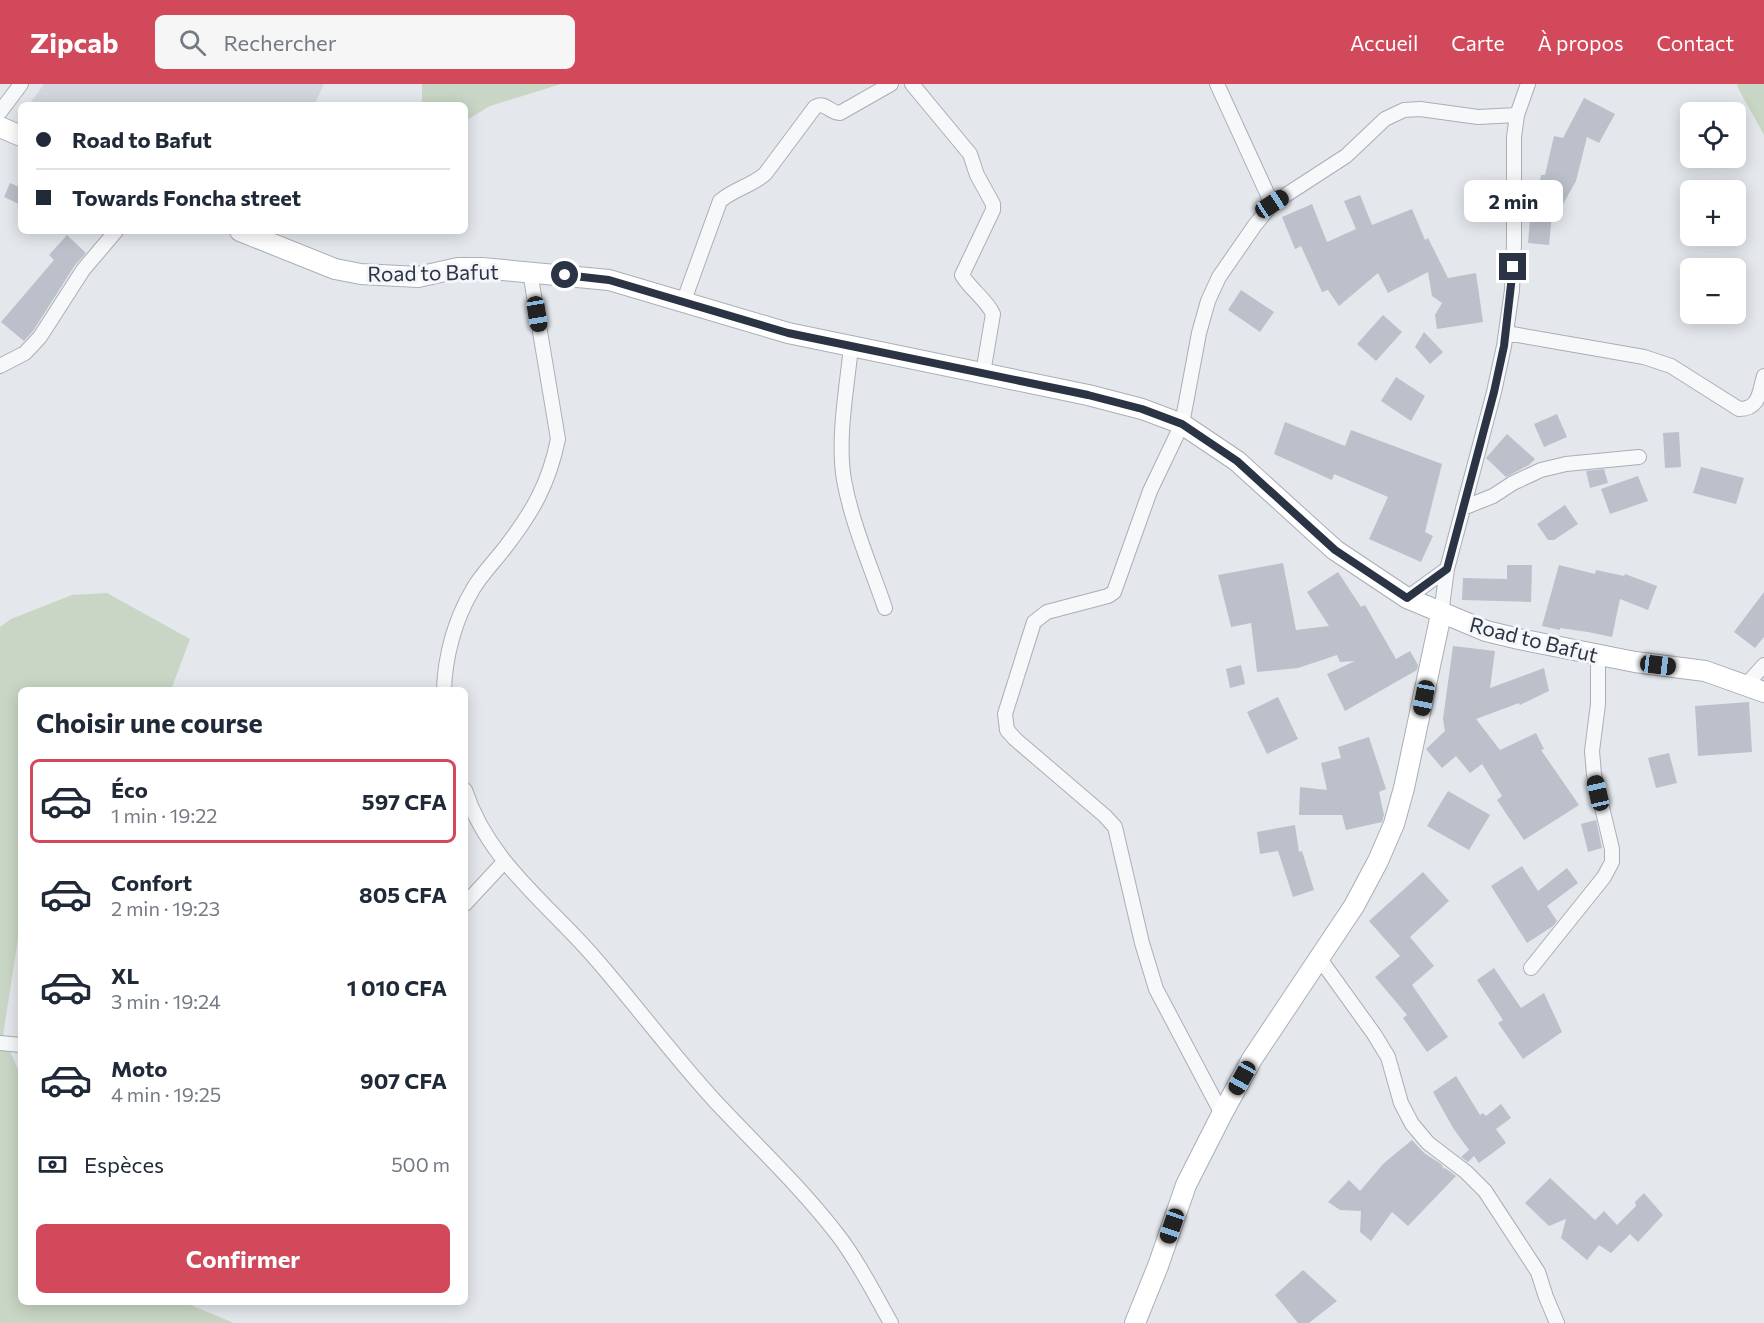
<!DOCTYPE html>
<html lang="fr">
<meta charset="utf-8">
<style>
:root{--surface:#fff;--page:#f6f6f7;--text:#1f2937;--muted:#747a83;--line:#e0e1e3;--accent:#d1495b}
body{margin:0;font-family:Commissioner,sans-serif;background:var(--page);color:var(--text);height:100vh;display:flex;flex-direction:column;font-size:22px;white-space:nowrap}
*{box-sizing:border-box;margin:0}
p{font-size:20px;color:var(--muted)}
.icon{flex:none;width:33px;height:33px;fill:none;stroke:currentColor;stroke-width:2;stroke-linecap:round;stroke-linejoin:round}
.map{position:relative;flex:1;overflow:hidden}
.side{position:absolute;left:18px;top:603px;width:450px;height:618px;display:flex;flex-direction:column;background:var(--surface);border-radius:9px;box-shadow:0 3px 15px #0003}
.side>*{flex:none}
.guide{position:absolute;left:18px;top:18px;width:450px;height:132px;border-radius:9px;box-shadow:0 3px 15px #0003;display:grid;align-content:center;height:132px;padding:0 18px;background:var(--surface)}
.controls{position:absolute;left:1680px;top:18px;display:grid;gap:12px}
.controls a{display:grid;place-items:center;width:66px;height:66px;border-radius:9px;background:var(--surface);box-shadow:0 3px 15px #0003;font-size:30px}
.end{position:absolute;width:27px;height:27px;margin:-14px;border:8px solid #2b3445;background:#fff;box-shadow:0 0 0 3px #fff}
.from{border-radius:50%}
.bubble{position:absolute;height:42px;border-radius:9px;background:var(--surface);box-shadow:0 3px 15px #0003;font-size:20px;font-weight:700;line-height:42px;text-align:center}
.car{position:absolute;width:18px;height:36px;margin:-18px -9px;border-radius:8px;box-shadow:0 0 4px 2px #0007;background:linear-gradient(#222 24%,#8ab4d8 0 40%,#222 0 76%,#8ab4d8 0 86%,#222 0)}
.guide b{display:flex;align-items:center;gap:21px;height:57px;font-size:22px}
.guide b+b{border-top:2px solid var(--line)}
.guide i{width:15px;height:15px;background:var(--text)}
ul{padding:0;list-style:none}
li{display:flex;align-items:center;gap:18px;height:84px;margin:0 12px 9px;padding:0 6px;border:3px solid transparent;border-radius:9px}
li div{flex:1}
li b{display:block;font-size:22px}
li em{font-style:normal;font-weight:700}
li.on{border-color:var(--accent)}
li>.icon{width:54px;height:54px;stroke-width:1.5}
h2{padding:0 18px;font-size:27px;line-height:72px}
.pay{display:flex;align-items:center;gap:15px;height:66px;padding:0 18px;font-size:22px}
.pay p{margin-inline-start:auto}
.button{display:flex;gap:12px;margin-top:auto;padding:12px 18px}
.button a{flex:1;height:69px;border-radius:9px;background:var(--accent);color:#fff;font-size:24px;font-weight:700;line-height:69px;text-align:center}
header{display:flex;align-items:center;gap:36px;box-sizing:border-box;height:84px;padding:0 30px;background:var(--accent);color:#fff}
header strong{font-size:28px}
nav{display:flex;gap:33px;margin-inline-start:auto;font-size:21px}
.search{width:420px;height:54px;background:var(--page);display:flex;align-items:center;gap:15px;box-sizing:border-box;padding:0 21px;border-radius:9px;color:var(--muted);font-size:22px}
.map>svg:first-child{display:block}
.built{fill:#d2d6de}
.green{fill:#c9d6c5}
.building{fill:#bbc0ca}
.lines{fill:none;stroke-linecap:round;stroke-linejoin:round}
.street-casing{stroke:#a9aeb7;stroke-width:16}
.secondary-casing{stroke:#a9aeb7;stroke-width:22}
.street{stroke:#f7f8fa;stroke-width:14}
.secondary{stroke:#fff;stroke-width:20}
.route{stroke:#2b3445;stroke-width:8}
.labels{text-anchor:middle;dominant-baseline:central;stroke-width:6;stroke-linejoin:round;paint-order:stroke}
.street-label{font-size:21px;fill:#2b3445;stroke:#f4f6f9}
</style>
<header>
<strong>Zipcab</strong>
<div class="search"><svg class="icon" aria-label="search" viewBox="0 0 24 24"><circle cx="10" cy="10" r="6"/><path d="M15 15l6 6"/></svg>Rechercher</div>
<nav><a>Accueil</a><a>Carte</a><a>À propos</a><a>Contact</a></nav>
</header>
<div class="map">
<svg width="1764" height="1239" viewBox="0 0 1764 1239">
<rect width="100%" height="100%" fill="#e4e7ec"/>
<!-- built -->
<path class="built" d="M 44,0 L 324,0 L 314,21 L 29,21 Z"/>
<!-- green -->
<path class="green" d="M 422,0 L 561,0 L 490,22 L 465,37 L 465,21 L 422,21 Z
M 1737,0 L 1764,0 L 1764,51 L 1738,4 Z
M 107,509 L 190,555 L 171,606 L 21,606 L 21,835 L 3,952 L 21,992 L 21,1218 L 183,1218 L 234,1239 L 0,1239 L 0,543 L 11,535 L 72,511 Z"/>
<!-- building -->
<path class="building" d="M 1584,14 L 1615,30 L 1599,59 L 1587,53 L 1576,97 L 1562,122 L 1553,120 L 1549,161 L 1528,159 L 1530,135 L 1533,135 L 1541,91 L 1545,91 L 1554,52 L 1563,54 Z
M 10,99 L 21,104 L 21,121 L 4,113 Z
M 1360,111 L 1372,141 L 1412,125 L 1425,156 L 1428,154 L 1448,194 L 1476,189 L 1483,238 L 1437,245 L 1435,231 L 1442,219 L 1432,212 L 1428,188 L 1388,209 L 1378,189 L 1339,222 L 1328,206 L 1322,208 L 1301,162 L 1295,165 L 1282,133 L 1312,120 L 1327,158 L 1356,145 L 1344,117 Z
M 67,151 L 86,169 L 75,181 L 33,247 L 24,257 L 1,238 L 54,176 L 49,171 Z
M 1241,206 L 1274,228 L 1260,248 L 1228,226 Z
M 1383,231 L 1402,248 L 1376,277 L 1357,260 Z
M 1424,248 L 1443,268 L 1430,280 L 1415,263 Z
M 1396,293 L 1425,312 L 1411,337 L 1381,317 Z
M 1557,330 L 1567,353 L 1544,363 L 1534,340 Z
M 1285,338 L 1345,362 L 1351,346 L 1442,380 L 1425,448 L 1433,452 L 1421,478 L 1369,455 L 1388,413 L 1334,390 L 1332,396 L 1274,370 Z
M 1679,348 L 1681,383 L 1665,384 L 1663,349 Z
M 1507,350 L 1535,375 L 1529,381 L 1506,393 L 1486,374 Z
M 1701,383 L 1744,394 L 1736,420 L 1693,409 Z
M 1604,385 L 1608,399 L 1590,404 L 1586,387 Z
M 1638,392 L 1648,417 L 1610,430 L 1601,405 Z
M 1565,421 L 1578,440 L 1554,456 L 1548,456 L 1537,440 Z
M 1283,479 L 1296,546 L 1329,542 L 1307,508 L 1338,488 L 1361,523 L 1365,521 L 1396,575 L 1410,567 L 1418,581 L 1417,586 L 1345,627 L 1327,590 L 1355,577 L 1340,578 L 1337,571 L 1298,584 L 1257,588 L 1251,539 L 1231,543 L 1218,491 Z
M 1507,481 L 1532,481 L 1531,518 L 1462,516 L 1463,494 L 1507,495 Z
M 1559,481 L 1595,490 L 1596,486 L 1624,492 L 1625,490 L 1657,502 L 1648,526 L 1620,515 L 1612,553 L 1588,548 L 1560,544 L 1560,546 L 1542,542 Z
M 1764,508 L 1764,553 L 1755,564 L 1734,548 Z
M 1453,562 L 1495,567 L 1490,604 L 1544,584 L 1549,607 L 1520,621 L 1519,619 L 1476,635 L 1500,666 L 1536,649 L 1544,665 L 1541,666 L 1579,721 L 1524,756 L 1497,716 L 1502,712 L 1482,680 L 1470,689 L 1456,672 L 1442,684 L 1426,665 L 1445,647 L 1443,635 Z
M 1241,581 L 1245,600 L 1230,604 L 1226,585 Z
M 1278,613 L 1298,655 L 1267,670 L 1247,628 Z
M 1749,618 L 1752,668 L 1698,672 L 1695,622 Z
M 1369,653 L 1386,705 L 1379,708 L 1384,731 L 1382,738 L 1346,746 L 1342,731 L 1299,731 L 1300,703 L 1327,706 L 1321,679 L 1341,674 L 1338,663 Z
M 1669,669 L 1677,699 L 1656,704 L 1648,674 Z
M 1448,707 L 1490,731 L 1469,766 L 1427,742 Z
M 1596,736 L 1602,764 L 1588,768 L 1581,740 Z
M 1295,741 L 1299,768 L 1302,767 L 1314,806 L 1293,813 L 1278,767 L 1260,770 L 1257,748 Z
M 1522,782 L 1538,807 L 1567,784 L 1578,799 L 1547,822 L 1557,837 L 1553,842 L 1527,859 L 1491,802 Z
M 1423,788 L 1449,817 L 1410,853 L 1434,882 L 1412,901 L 1448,953 L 1427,968 L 1403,934 L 1407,931 L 1375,893 L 1400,872 L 1369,837 Z
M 1494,884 L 1521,924 L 1544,909 L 1562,948 L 1523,975 L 1498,939 L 1503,936 L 1477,896 Z
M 1456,992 L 1480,1031 L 1483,1029 L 1486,1032 L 1501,1020 L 1511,1034 L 1496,1045 L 1506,1059 L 1479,1079 L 1474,1072 L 1468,1078 L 1461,1073 L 1469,1066 L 1453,1044 L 1433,1008 Z
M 1412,1056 L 1424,1069 L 1441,1080 L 1444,1085 L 1445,1084 L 1456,1092 L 1408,1142 L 1392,1128 L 1371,1157 L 1360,1148 L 1361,1127 L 1340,1126 L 1328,1118 L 1349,1096 L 1360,1107 L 1384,1079 Z
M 1550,1094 L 1595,1136 L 1604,1127 L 1617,1141 L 1636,1122 L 1635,1118 L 1644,1109 L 1663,1131 L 1638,1158 L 1630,1150 L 1611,1169 L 1599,1161 L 1587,1176 L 1561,1154 L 1566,1135 L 1549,1142 L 1525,1119 Z
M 1303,1186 L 1337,1217 L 1309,1239 L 1298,1239 L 1275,1211 Z"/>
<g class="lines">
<defs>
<path id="street" d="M 912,0 L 970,70 L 977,91 L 993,120 L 993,126 L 962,191 C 970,205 986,215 993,230 L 983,289
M 1217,0 L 1272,120
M 0,28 L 21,0
M 683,219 L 720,117 C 734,105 751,102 765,90 L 815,23 C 825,17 830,29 840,29 L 891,0
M 1506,249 L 1644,273 L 1671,282 L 1739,325 C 1760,325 1759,308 1764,292
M 851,262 C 847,304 837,354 844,396 C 852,440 871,483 885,524
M 0,282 L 25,269 L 40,253 L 83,186 L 116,147
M 1463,424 L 1493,412 L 1513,399 L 1541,386 L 1566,380 L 1639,373
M 1407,514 L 1447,485
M 1441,530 L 1447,485 L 1494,308 L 1504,262 L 1512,206 L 1514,160 L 1514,53 L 1517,31 L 1528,0
M 1746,601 L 1764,581
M 444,606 C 445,572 455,535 473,505 C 481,491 494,478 504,465 C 532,429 549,400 558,355 L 530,188
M 465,706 C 488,777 547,819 594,873 C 635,920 672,970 714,1016 C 755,1060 800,1102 837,1150 C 858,1177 874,1209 891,1239
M 465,820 L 504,778
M 1320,875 L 1374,950 L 1388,973 L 1401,1019 L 1412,1040 L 1428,1059 L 1466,1088 L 1485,1107 L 1538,1188 L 1546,1213 L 1557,1239
M 1531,884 L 1604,793 L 1612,778 L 1612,765 L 1594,690 L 1592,667 L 1598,620 L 1598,571
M 0,959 L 21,961
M 1222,1030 L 1156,905 L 1142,859 L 1115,743 L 1105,732 L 1015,655 L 1007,646 L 1005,630 L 1034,538 L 1047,528 L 1108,512 L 1114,508 L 1150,407 L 1182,340 L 1199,249 L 1208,217 L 1219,193 L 1255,141 L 1272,120 L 1346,72 L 1385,35 L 1404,26 L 1420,25 L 1478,33 L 1517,31"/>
<path id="secondary" d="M 0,43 L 21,52
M 240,147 L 335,185 L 361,190 L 418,193 L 458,184 L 482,184 L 609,196 L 788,249 L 1088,311 L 1142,325 L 1182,340 L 1237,377 L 1335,466 L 1407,514 L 1486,547 L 1519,555 L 1635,578 L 1705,587 L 1764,608
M 1135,1239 L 1158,1182 L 1186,1101 L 1222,1030 L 1252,975 L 1354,822 L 1378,777 L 1394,740 L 1404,704 L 1441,530"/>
</defs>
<!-- street casing -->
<use href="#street" class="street-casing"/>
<!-- secondary casing -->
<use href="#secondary" class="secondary-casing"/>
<!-- street -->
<use href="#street" class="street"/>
<!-- secondary -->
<use href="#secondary" class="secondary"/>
</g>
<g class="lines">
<!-- route -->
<path class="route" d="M 565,191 L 609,196 L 788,249 L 1088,311 L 1142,325 L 1182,340 L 1237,377 L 1335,466 L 1407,514 L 1447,485 L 1494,308 L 1504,262 L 1513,183"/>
</g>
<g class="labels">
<!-- street labels -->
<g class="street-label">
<text transform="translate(433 188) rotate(-1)">Road to Bafut</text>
<text transform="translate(1534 555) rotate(14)">Road to Bafut</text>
</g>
</g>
</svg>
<div class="controls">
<a><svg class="icon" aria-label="locate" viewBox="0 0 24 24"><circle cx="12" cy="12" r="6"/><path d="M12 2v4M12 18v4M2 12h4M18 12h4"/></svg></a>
<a>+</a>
<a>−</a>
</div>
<i class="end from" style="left:565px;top:191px"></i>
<i class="end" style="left:1513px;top:183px"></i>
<div class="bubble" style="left:1464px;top:96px;width:99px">2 min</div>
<i class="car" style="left:1272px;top:120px;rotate:57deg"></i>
<i class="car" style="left:537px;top:230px;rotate:171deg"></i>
<i class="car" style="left:1658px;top:581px;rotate:97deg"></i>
<i class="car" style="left:1424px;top:614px;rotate:191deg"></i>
<i class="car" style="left:1598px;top:709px;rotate:347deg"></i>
<i class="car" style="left:1242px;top:994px;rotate:209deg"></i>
<i class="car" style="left:1172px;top:1142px;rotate:199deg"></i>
<div class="guide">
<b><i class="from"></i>Road to Bafut</b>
<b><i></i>Towards Foncha street</b>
</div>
<section class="side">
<h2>Choisir une course</h2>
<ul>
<li class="on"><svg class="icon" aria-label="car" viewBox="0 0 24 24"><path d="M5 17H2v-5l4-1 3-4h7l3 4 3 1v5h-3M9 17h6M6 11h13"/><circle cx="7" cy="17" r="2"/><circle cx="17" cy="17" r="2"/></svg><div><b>Éco</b><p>1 min · 19:22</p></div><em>597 CFA</em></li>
<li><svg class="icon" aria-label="car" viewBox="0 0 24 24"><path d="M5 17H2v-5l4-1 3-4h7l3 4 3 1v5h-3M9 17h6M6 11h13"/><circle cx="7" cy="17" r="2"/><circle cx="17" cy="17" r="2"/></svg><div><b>Confort</b><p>2 min · 19:23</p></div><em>805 CFA</em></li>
<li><svg class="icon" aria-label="car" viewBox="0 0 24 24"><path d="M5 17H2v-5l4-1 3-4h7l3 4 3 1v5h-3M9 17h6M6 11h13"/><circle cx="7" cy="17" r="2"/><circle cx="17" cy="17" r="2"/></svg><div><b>XL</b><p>3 min · 19:24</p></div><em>1 010 CFA</em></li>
<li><svg class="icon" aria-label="car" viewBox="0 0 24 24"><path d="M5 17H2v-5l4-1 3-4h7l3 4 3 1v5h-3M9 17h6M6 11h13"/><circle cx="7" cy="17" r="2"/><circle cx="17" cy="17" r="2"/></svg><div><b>Moto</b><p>4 min · 19:25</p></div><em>907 CFA</em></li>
</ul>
<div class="pay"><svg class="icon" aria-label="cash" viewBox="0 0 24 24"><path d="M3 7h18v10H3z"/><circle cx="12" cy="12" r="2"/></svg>Espèces<p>500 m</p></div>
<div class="button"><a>Confirmer</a></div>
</section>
</div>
